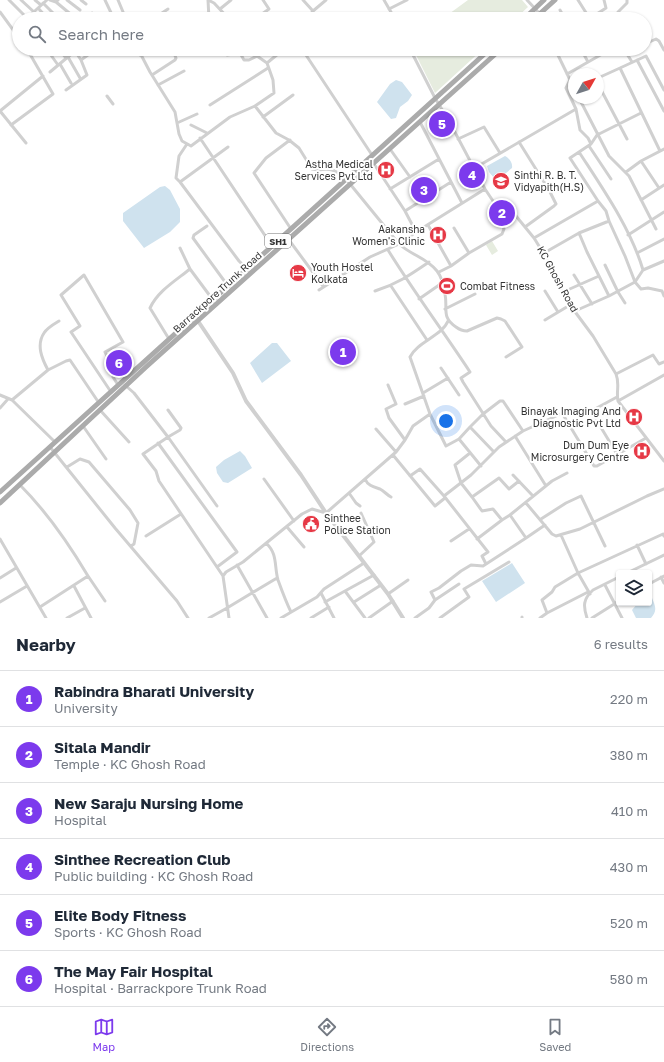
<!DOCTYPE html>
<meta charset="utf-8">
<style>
body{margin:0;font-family:"Golos Text",sans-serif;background:#f2f2f3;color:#1f2937}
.controls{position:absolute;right:12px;bottom:12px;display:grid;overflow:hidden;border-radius:4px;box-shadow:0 1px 3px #0004}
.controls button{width:36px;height:36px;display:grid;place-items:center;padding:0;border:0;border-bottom:1px solid #e0e1e3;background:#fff;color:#1f2937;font:20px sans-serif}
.compass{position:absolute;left:568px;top:68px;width:36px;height:36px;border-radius:50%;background:#fff;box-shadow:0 1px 3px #0004;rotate:51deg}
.you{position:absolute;left:446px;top:421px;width:14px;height:14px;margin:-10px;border:3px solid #fff;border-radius:50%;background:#1a73e8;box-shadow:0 0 0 6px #1a73e833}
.badge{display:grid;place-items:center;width:26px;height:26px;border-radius:50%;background:#7c3aed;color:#fff;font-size:13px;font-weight:700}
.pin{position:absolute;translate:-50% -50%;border:2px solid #fff;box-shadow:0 1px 4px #0006}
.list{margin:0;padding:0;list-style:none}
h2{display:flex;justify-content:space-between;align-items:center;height:52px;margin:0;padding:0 16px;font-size:17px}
h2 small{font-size:13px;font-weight:400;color:#747a83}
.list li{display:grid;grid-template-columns:26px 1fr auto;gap:12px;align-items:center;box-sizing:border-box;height:56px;padding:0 16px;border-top:1px solid #e0e1e3}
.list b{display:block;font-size:15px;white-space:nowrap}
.list p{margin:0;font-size:13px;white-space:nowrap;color:#747a83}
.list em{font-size:13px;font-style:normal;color:#747a83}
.icon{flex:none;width:22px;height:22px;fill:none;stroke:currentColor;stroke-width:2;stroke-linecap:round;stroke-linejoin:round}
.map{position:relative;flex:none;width:664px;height:618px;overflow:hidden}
.search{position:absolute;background:#fff;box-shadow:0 1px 3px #0004;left:12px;right:12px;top:12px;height:44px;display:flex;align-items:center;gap:10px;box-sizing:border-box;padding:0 14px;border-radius:22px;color:#747a83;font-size:15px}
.sheet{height:388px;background:#fff}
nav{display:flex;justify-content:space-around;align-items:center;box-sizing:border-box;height:56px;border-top:1px solid #e0e1e3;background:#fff;font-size:11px;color:#747a83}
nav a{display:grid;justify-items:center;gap:2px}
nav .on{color:#7c3aed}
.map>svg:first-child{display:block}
</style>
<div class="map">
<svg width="664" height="618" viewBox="0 0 664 618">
<rect width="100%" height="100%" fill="#fff"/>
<path fill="#e6ecdf" d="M468,0H522L528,7L515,19H442Z
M413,49H483L435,93Z
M492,241L498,251L492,255L486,245Z"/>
<path fill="#cfe2ee" d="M396,80L402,82L412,95L408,101L400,107L396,118L391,119L377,102L390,84Z
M505,156C509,158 513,163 512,168C507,172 501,178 494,178L489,172L487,166Z
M165,186L170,190L180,209V222L170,232L144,248L123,221V213L160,187Z
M272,343H277L291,361L262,383L250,363Z
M240,451L245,456L252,468L228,483L223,482L217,473L216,467L224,460Z
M512,563L525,583L496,602L482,581Z
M649,597L652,598C656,607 657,611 651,618H636L632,610L638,603H649Z"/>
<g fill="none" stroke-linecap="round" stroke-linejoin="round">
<path stroke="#d0d0d0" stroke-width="3" d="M9,0L27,18
M21,0L34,12
M35,0L41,5
M50,0L56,2L58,0
M67,0L80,10
M81,0L86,4
M105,0L114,19
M118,0L126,19
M208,0L214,3L229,19
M208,0L209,19
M303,0L313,11
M384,0L395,19
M527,0L540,14L542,19
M578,0L590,19
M56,2L74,17
M43,3L59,19
M38,8L48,19
M220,9L231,0
M389,9L407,0
M560,10L565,19
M0,12L19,38
M92,13L95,19
M31,15L36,19
M104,17L105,19
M26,19L47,0
M153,19L168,9
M255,19L269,9L263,0
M307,19L313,11L326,0
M589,19L606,8L604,0
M622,19L618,12L627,3V0
M18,26H19
M645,44L656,39L659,41L664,50
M59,49L66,58
M138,49L150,72L175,112L179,134L182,141L191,146L230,117L255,106L276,133L289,140L299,148L312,169C320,171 325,168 332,170C337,171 342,176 346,179L399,244L416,232L485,189
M193,49L195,53L202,49
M223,49L227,55L240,53L244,60H249L257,56L267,63
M255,49L257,56
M302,49L372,155
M410,49L435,98L449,121L485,189L497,207L516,216L534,238L549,262L563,292L570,305L593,336L616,374C620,384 616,391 618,401L664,461
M555,49L574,88
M581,49L588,62
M48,51L58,65
M75,51L81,60L96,49
M140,55L151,49
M68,57L80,78
M637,60L664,111
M632,62L627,54L636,49
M60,64L71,83
M620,68L646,56L664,90
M50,72L75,51L73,49
M567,74L611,49
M152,75L175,60L176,58L172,49
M598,78L620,68L660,151
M570,80L566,88L576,109L580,130L588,138L591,144L570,158L598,201
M598,84L627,139
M158,85L184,71
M66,90L87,75L81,60
M107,96L113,104
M579,98L609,156L629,176L656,229
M210,105L268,68
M255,106L274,93L273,80L267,63L284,49
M0,111L43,76
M0,111L26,143
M263,117L293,95
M420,122L462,203
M177,123L197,114
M11,125L53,94L27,49
M191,125L207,133
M200,138L272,246
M458,139L484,127L500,153
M290,140L266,158L254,173L291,229
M519,142L549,190L556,204L554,206L525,227
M187,144L179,156L176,178L180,182L228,147
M591,144L597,135L641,113
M589,146L611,179
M390,149L410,177
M579,152C603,189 631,229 643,270L635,282
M641,161L659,188
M374,164L405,211L416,232
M473,169L576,109
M626,172L641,161L664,149
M180,182L239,261L251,273
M390,189L439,159
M641,200L664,185
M405,211L451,182
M428,225L451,266L439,272
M207,226L194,235L193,238L228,286
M454,228L469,253
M579,233L609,221L625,256L635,282
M628,235L664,212
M534,238L598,201L606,211L609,221
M289,240L323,286
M180,248L190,269L213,300
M388,250C414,292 443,331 470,372L461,378L463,382L491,426L506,442
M544,253L579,233L587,252L609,296L635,282L641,289L648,288L662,291L664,296
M637,253L664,239
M605,265L618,292L625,303
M451,266L469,253L502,234L504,229L497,208
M643,270L664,261
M574,275L592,304
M391,286L427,340
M319,290L370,257L399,244C411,255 427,258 437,271C441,276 444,287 445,294C448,309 441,317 456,327C460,330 462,331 467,331L497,318L501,319L505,321L522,347L506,357
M375,291C397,284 410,275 429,262
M545,291L558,312
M563,292L599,276
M419,299L442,283
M445,309L475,294
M575,311L609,296
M545,320L570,305
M169,339L150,308C158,291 175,281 190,269
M441,368L459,395
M48,370L66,361L70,360L99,403
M616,374L653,355L659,364L664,362
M125,385L134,393L168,437L143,454L156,471L159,481L223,576
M388,385L396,404L386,409L389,418L405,440
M111,392L71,332L80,326L61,295L84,275L123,342L105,352L117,375L113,377L118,385
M423,393L448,378
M0,395L12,400
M618,401L664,375
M405,404L424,396
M0,408L8,399
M100,410L129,442
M168,410L181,428L180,430L168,437L217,506
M591,411L617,454
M562,413L594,466H597L646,438
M430,414L446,446L459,439L470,427L494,452
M83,426L106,459
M470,427L483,414L500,401H503L523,431
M376,429L396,452
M515,436L546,486
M459,439L481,466
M55,442L12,400L48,370C42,359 36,345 44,333C47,328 54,324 59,321
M158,443L237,552L217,567
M50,447L115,528L177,601L188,618
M470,453L455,465L461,483L472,497
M393,455L435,506L445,498
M67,467L80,459L89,462L130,510L138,523L134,544L131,546
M513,475L533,496
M410,476L420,469L444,496L471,475L499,447L523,431L565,412L582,416L617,397
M264,479L294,521
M365,479C368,486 374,487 380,489C384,491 387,495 391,497
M20,485C46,511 69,544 88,576L40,607
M349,493L356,503L360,506
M444,496L488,552L482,556L486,564
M526,503L552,534L556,536L580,529L647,496L664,489
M510,515L502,520L493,509L482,511L472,497L499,478L509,489L519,481
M541,519L566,503L581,496L605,546
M287,527L304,547
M561,535L578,573L663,534L664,536
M146,536L181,514
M526,538L545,525
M0,539L46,618
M477,539L502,520
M451,541L469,529
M266,543C278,554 274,566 278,580C282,591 286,602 291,612
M637,545L646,564
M359,556L374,542L361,513
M237,565L267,618
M627,573L664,555
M88,576L105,601
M661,577L664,583
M0,578L16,568
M649,584L664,576
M605,585L622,618
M74,586L91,618
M345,591L365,618
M321,593L334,618
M388,594L408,580
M435,600L459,584
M0,602L27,586
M325,602L374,575
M354,602L381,585
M547,613L588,592
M522,617V618
M67,618L85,608
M209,618L227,608L277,578
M229,618L223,576L226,572L243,562L302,514L312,509L326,513L396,452L405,440L413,426L430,414L410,357C417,342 442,336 448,321
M281,618L317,597L324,589L364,563
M311,618L329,607
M369,618L393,601
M415,618L429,608L435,600L431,592L439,588L461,571L471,565L483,566L526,538L510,515L552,481L567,473
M440,618L469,597L464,589L509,562
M540,618L547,613L542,600L552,592L555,587L578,573L590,594
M587,618C583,606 583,599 593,590L619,577
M592,618L619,601"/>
<path stroke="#d0d0d0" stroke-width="4" d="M198,321L233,373L246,401L301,475L326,513L388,594L403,618"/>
<path stroke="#ababab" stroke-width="5" d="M524,19L544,0
M534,19L555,0
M0,492L490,49
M0,503L146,367L501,49"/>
</g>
<defs>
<symbol id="hospital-disc" viewBox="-11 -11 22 22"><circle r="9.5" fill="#e63946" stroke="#fff"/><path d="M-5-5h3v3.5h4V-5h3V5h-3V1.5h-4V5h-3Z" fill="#fff"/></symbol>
<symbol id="school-disc" viewBox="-11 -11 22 22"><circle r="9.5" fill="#e63946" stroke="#fff"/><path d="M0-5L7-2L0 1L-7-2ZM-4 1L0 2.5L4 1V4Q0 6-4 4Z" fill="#fff"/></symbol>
<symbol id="hotel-disc" viewBox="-11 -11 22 22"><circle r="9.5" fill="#e63946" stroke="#fff"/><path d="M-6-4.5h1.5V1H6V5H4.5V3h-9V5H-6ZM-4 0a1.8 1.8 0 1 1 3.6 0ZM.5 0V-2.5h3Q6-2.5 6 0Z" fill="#fff"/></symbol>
<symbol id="stadium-disc" viewBox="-11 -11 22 22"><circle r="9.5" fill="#e63946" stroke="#fff"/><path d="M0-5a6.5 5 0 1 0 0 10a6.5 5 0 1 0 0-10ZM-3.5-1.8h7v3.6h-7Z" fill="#fff"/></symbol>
<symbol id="civic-disc" viewBox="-11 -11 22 22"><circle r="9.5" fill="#e63946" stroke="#fff"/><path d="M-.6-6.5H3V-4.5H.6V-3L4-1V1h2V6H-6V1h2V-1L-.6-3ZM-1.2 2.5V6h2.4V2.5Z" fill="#fff"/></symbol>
</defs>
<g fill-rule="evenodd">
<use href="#hospital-disc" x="376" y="160" width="20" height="20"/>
<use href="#school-disc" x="491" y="171" width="20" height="20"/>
<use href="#hospital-disc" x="428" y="225" width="20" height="20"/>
<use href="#hotel-disc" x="288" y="263" width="20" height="20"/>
<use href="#stadium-disc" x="437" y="276" width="20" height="20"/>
<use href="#hospital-disc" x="624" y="407" width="20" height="20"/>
<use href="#hospital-disc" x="632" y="441" width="20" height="20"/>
<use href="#civic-disc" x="301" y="514" width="20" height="20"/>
</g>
<g text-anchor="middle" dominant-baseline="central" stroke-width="4" stroke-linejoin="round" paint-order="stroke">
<rect fill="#fff" stroke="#707070" stroke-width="1" x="265" y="234" width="26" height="14" rx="3"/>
<g font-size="9" font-weight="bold" fill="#333">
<text x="278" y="241">SH1</text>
</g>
<g font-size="10" fill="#333" stroke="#fff" text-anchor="end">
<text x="373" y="164">Astha Medical<tspan x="373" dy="12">Services Pvt Ltd</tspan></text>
<text x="514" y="175" text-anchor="start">Sinthi R. B. T.<tspan x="514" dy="12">Vidyapith(H.S)</tspan></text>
<text x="425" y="229">Aakansha<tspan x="425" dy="12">Women's Clinic</tspan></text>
<text x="311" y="267" text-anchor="start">Youth Hostel<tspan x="311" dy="12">Kolkata</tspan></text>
<text x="460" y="286" text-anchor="start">Combat Fitness</text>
<text x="621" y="411">Binayak Imaging And<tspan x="621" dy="12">Diagnostic Pvt Ltd</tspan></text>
<text x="629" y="445">Dum Dum Eye<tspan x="629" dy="12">Microsurgery Centre</tspan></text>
<text x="324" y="518" text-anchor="start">Sinthee<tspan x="324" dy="12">Police Station</tspan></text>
</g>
<g font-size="10" fill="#333" stroke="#fff">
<text transform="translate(558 279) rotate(61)">KC Ghosh Road</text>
<text transform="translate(217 292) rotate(-42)">Barrackpore Trunk Road</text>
</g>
</g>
</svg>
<div class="controls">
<button><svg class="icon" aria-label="layers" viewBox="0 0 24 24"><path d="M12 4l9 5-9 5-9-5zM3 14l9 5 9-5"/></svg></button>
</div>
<svg class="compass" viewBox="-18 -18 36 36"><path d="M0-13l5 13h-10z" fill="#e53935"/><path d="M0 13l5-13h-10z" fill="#747a83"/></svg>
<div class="you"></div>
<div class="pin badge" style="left:343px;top:352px">1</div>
<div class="pin badge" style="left:502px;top:213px">2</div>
<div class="pin badge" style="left:424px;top:190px">3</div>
<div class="pin badge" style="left:472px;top:175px">4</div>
<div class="pin badge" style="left:442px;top:124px">5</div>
<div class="pin badge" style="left:119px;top:363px">6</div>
<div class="search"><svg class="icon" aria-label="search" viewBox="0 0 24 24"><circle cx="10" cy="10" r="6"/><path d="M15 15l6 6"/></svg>Search here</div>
</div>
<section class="sheet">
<h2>Nearby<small>6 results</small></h2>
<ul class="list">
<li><span class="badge">1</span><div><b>Rabindra Bharati University</b><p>University</p></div><em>220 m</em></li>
<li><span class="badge">2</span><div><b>Sitala Mandir</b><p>Temple · KC Ghosh Road</p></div><em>380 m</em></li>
<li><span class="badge">3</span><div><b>New Saraju Nursing Home</b><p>Hospital</p></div><em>410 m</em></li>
<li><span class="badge">4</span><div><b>Sinthee Recreation Club</b><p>Public building · KC Ghosh Road</p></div><em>430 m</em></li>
<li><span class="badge">5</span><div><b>Elite Body Fitness</b><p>Sports · KC Ghosh Road</p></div><em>520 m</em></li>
<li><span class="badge">6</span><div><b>The May Fair Hospital</b><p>Hospital · Barrackpore Trunk Road</p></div><em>580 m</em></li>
</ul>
</section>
<nav>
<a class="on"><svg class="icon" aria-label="map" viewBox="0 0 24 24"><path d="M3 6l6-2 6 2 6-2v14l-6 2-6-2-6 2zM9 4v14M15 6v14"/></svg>Map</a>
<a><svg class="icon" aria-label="directions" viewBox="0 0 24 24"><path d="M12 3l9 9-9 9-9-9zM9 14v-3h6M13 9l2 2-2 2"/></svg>Directions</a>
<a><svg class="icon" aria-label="saved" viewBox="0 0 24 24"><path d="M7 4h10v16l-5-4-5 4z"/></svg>Saved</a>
</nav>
